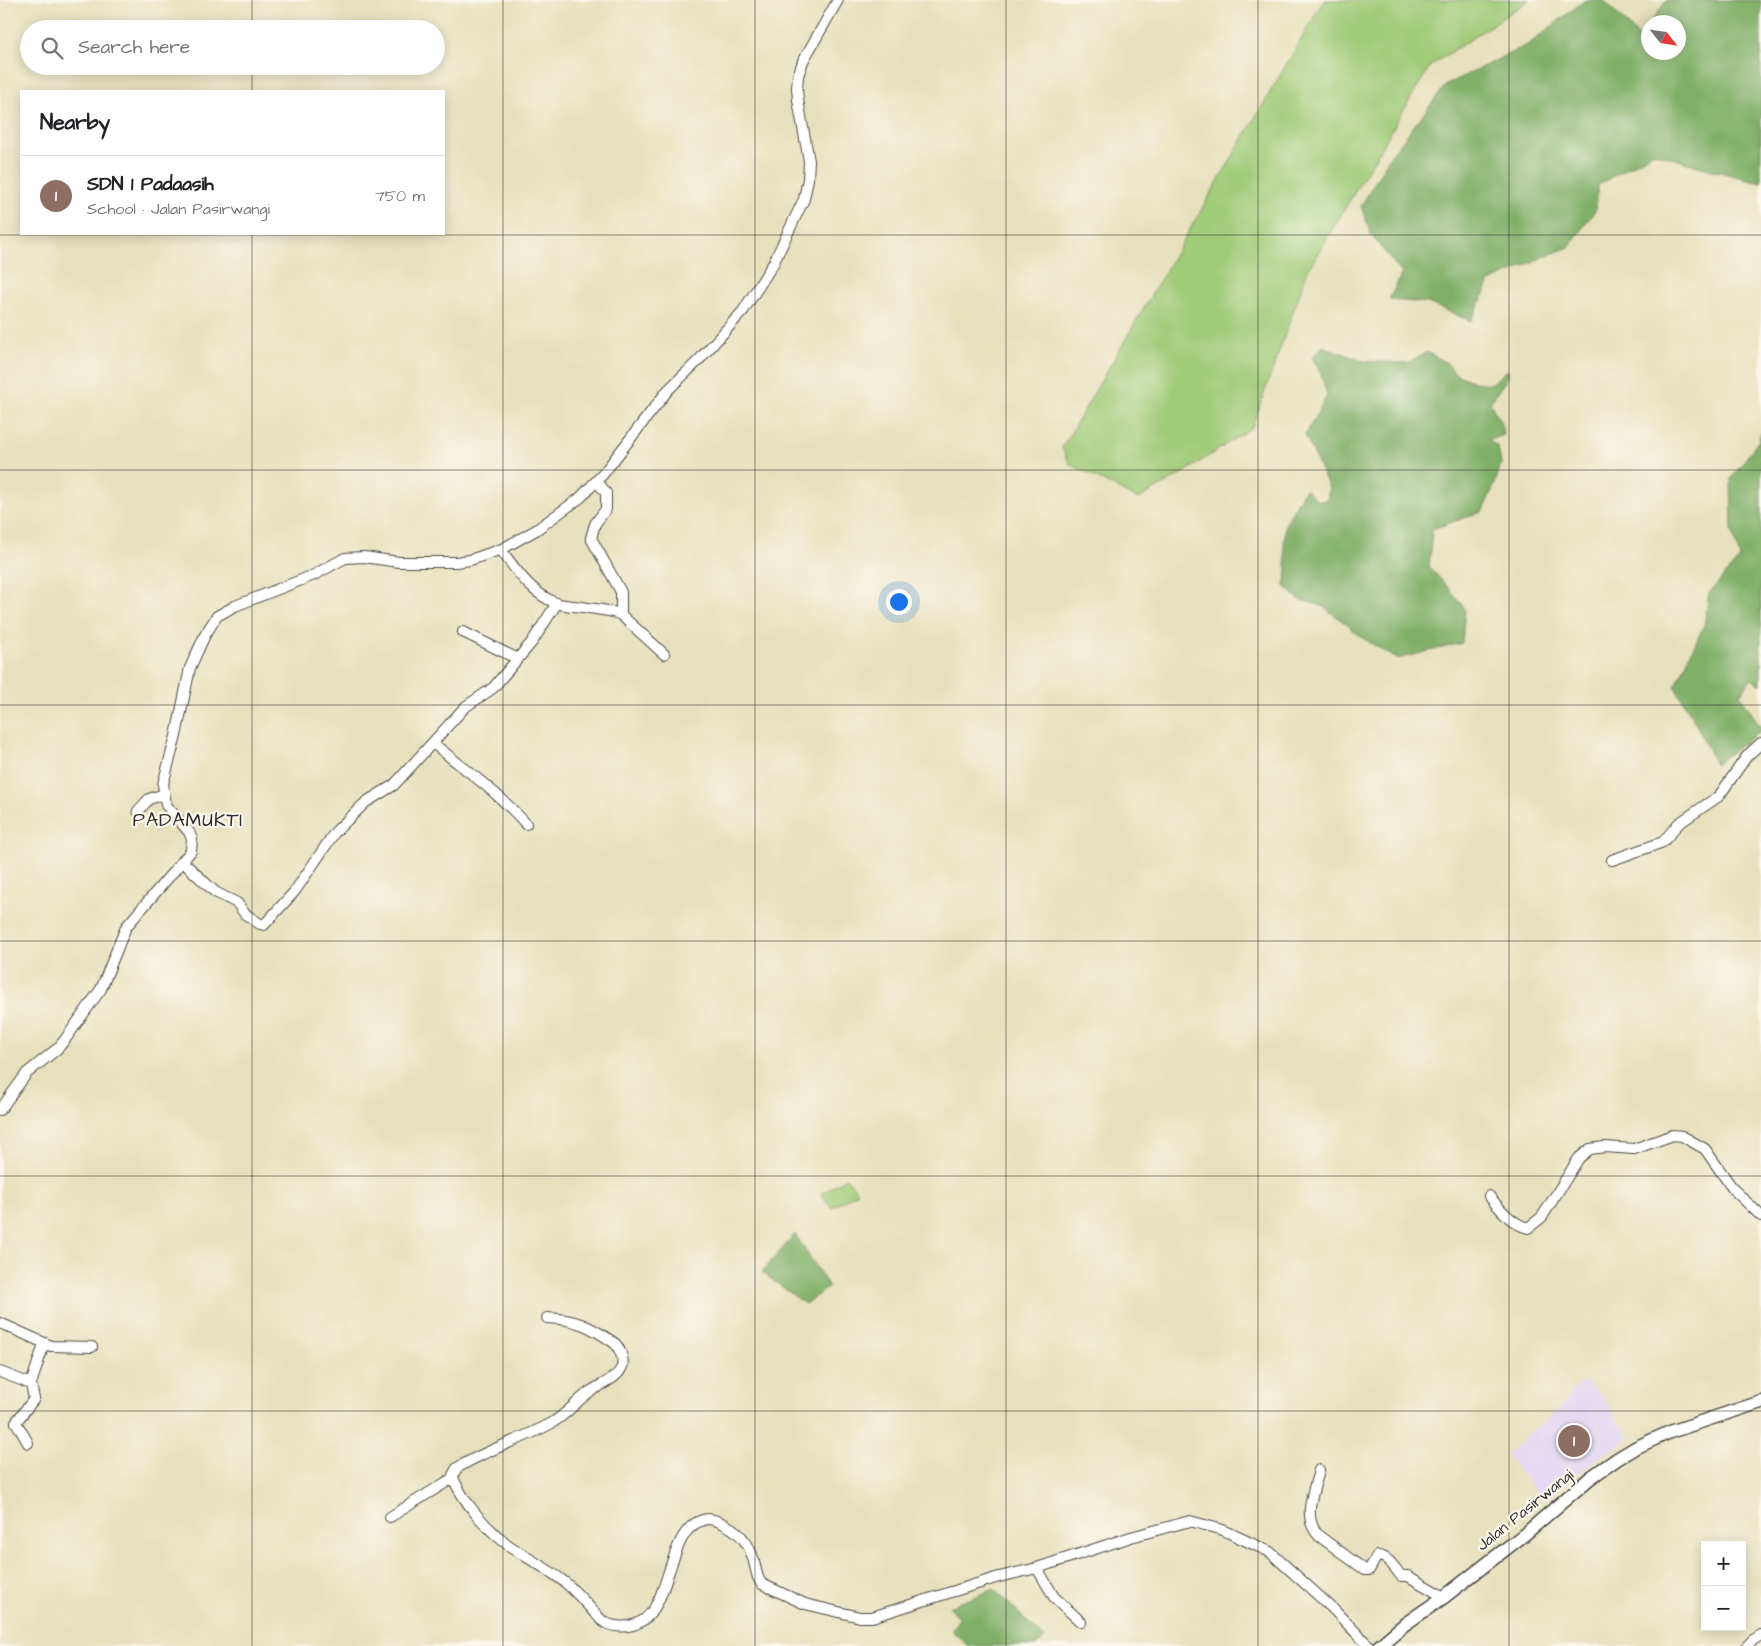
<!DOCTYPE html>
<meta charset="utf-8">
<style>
body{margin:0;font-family:"Architects Daughter",sans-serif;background:#f6f6f6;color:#202124}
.controls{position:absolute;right:15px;bottom:15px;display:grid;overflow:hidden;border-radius:0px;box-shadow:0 2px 12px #0003}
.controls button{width:45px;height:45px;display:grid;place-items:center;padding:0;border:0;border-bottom:1px solid #e0e0e0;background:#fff;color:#202124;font:25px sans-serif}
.compass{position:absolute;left:1641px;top:15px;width:45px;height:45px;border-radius:50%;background:#fff;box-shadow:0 2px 12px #0003;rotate:120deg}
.you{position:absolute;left:898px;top:601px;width:18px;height:18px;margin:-12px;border:4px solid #fff;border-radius:50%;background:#1a73e8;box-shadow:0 0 0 8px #1a73e833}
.badge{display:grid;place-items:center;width:32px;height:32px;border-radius:50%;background:#c8321e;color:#fff;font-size:16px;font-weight:700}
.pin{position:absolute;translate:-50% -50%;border:2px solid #fff;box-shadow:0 1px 5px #0006}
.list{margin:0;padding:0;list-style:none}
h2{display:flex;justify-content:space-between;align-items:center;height:65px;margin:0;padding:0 20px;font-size:21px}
h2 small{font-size:16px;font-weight:400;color:#757577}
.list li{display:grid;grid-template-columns:32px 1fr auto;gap:15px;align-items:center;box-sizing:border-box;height:80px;padding:0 20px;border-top:1px solid #e0e0e0}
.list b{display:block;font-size:19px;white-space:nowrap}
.list p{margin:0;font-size:16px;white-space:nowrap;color:#757577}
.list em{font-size:16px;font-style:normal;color:#757577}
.icon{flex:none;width:28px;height:28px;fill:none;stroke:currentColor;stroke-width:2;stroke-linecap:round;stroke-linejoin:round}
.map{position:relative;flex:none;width:1761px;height:1646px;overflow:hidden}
.search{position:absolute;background:#fff;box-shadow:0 2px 12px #0003;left:20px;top:20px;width:425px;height:55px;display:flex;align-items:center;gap:12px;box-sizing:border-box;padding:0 18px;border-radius:28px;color:#757577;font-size:19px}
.panel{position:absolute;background:#fff;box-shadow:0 2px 12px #0003;left:20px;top:90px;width:425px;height:145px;border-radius:0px}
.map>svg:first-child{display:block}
</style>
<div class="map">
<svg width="1761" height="1646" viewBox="0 0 1761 1646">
<rect width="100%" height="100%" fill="#fbf7ec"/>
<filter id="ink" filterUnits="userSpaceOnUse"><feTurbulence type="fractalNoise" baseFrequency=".02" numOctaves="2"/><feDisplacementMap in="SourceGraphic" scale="10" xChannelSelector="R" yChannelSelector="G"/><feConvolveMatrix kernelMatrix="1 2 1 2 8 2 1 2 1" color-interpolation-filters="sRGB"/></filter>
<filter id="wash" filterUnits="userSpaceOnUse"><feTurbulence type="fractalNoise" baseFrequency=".0096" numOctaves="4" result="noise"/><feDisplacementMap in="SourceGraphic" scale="20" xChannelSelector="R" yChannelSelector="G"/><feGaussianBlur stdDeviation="1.12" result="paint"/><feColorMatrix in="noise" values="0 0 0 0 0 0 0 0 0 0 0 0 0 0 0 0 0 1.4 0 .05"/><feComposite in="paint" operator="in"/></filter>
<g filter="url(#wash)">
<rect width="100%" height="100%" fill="#e7e0bc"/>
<path fill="#e0d4f4" d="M1586,1381L1606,1402L1629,1438L1594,1461L1543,1501L1506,1454L1521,1443L1528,1433L1546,1422L1553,1413L1561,1408L1572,1390Z"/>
<path fill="#a0cb78" stroke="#667b52" d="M1324,0H1529L1430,66L1308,270L1252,427L1182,474L1138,499L1070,464L1062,448Z
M846,1178L858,1192L832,1208L821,1194Z"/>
<path fill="#80af68" stroke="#566d4a" d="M1585,0H1604L1640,38L1648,27V52H1678V22H1651L1667,0H1761V182C1724,174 1689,164 1654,152L1598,185L1596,209L1569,247L1541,258L1490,282L1471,321L1428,303L1389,300L1402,273L1371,235L1361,206L1390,156L1446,85L1529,44Z
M1323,346L1363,361L1407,363L1427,352L1447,363L1456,374L1474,382L1490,384L1508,370V377L1490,403L1500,421L1504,435L1488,440L1498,447L1501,464L1495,484L1482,512L1432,529L1429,567L1449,588L1465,609L1462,643L1397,659L1356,634L1349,626L1322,606L1298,599L1284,585L1287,572L1284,547L1285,525L1305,489L1318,501L1327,500L1329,488L1305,435L1327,396L1322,376L1312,357Z
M1761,432V685L1751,679L1740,695L1761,727V731L1715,764L1698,728L1675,687L1704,625L1709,593L1740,558L1732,530L1731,479L1759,440Z
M795,1234L829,1287L805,1304L762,1272Z
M994,1589L1044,1638L1037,1646H968L951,1630L959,1619L949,1607Z"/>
</g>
<g filter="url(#ink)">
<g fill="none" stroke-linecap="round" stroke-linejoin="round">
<defs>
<path id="minor" d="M597,481L606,493V509L595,524L591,538L621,592V615
M501,550C517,571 531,593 556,603C565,606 575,606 583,607C596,610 610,609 621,615L664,654
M463,632L518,659
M433,743C465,770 499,793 526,824
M138,811L149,799L164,794
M1612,860L1663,842L1678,824L1719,796L1747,756L1761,743
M183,862L215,892L237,903L245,914L260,924L264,925L295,891L335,832L366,802L394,785L465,707L493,688L532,642L557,603
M0,1110L27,1073L57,1049L64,1041L101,989L126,927L191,851L192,839L189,832L166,805L163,784L176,736L190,668L205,635L217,616L235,606L314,575L345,558L364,557L399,562H456L470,560L502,549L536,530L580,498L603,474L668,390L698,361L743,311L773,264L804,199L808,179L809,161L798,100L797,88L798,76L803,61L838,0
M1489,1196C1499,1208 1512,1224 1528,1228L1542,1217L1579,1158L1590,1149L1605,1147L1634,1149L1673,1135L1682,1136L1705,1149L1733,1189L1761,1216
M547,1318C575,1319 590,1326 613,1342C618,1345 619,1349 621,1354C630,1375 602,1383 588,1393C575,1403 565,1416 550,1424C520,1440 486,1450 457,1468L453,1475L454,1480C465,1504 486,1528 507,1544C526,1558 548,1568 567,1584C576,1592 585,1602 593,1611C597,1614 599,1619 604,1622C615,1628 629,1628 640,1622C673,1607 666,1523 708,1519C714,1519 720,1522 726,1525C743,1534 751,1547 755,1566C757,1573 757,1579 762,1584L805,1604L860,1617H872L999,1577L1037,1568L1131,1537L1190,1521L1223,1530L1270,1552L1331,1607L1369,1646
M0,1323L51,1346L92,1347
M0,1372L31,1384
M28,1443L16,1422L34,1399L31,1384L44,1344
M1319,1470C1314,1492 1301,1517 1319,1536L1365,1570H1369L1377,1556C1387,1555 1395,1568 1401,1576H1408L1444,1597
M390,1517L453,1478
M1037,1568L1054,1597L1081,1622
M1747,1646L1753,1640L1761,1635"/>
<path id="tertiary" d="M1379,1646L1405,1624L1444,1597L1525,1534L1590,1478L1617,1459L1637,1447L1670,1432L1761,1402"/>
</defs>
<use href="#minor" stroke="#474641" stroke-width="12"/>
<use href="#tertiary" stroke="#474641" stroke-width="15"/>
<use href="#minor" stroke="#fff" stroke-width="10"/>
<use href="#tertiary" stroke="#fff" stroke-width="12"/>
</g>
</g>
<path fill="none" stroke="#2b2b2b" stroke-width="1" stroke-opacity="0.55" d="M252,0V29M503,0V1646M755,0V1646M1006,0V1646M1258,0V1646M1509,0V1646M252,66V91M252,234V1646M0,235H1761M0,470H1761M0,705H1761M0,941H1761M0,1176H1761M0,1411H1761"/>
<g text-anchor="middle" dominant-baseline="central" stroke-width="4.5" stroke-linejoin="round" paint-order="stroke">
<g font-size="16" fill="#2b2b2b" stroke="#fbf7ec">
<text transform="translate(1525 1510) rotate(-39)">Jalan Pasirwangi</text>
</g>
<g font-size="19" letter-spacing="1" fill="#2b2b2b" stroke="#fbf7ec">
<text x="188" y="820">PADAMUKTI</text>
</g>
</g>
</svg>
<div class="controls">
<button>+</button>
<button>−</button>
</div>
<svg class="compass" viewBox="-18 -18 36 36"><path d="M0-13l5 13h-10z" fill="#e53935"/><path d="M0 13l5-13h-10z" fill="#757577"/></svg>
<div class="you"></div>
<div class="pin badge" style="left:1574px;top:1441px;background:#8d6e63">1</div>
<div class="search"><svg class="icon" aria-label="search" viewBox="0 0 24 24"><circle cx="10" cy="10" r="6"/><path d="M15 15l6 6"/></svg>Search here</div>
<section class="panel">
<h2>Nearby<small></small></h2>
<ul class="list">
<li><span class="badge" style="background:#8d6e63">1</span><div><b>SDN 1 Padaasih</b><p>School · Jalan Pasirwangi</p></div><em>750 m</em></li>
</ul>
</section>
</div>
